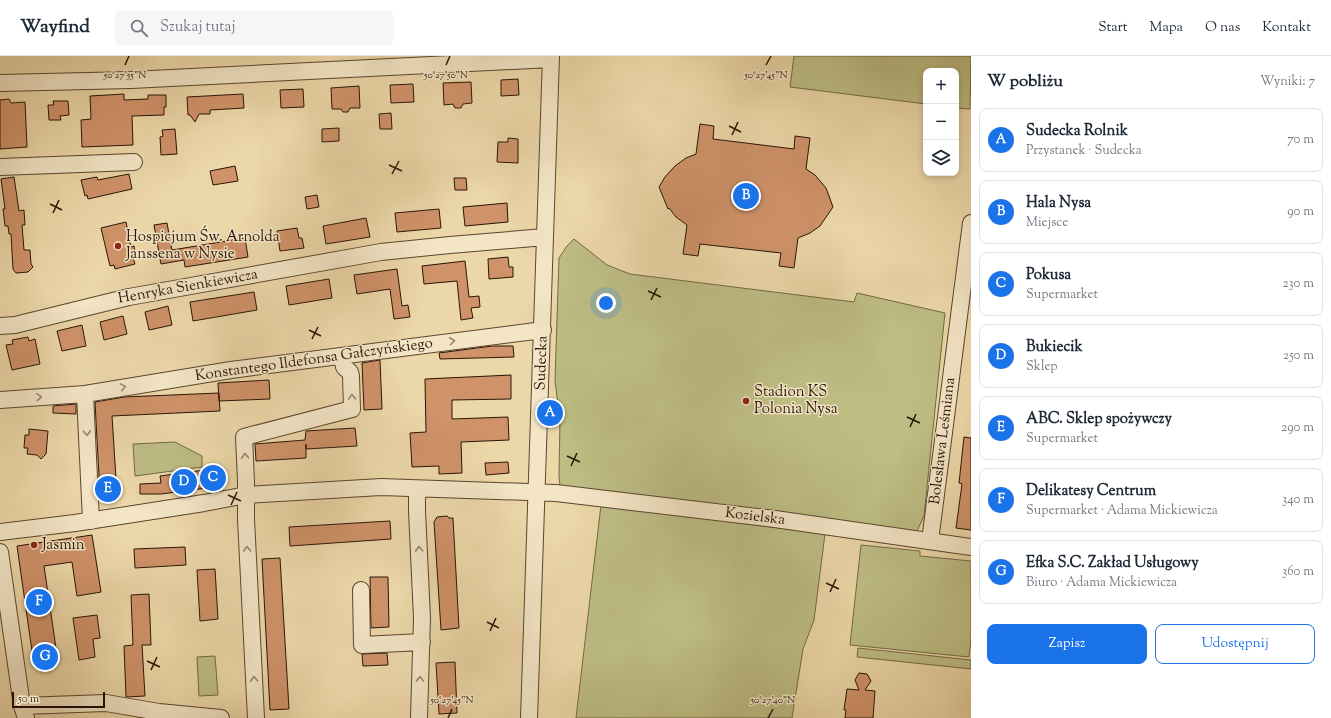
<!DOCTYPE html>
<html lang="pl">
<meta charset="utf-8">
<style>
body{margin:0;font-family:"Sorts Mill Goudy",serif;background:#f6f6f7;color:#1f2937}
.controls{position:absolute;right:12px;top:12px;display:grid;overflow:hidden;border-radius:8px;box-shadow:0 2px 6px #0003}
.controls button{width:36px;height:36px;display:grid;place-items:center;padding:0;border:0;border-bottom:1px solid #e0e1e3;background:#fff;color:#1f2937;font:20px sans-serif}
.scale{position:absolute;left:12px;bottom:10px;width:93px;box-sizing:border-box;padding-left:4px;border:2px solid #291506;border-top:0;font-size:11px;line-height:14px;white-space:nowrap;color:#291506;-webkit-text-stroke:3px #f3e5c6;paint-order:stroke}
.you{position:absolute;left:606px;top:247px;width:14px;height:14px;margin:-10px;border:3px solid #fff;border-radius:50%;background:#1a73e8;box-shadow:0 0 0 6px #1a73e833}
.badge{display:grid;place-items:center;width:26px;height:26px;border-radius:50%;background:#1a73e8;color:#fff;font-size:13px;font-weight:700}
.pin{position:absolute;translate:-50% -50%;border:2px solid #fff;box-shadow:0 1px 4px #0006}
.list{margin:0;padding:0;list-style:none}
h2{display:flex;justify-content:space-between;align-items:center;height:52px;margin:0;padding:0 16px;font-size:17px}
h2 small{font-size:13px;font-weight:400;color:#747a83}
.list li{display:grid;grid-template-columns:26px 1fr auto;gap:12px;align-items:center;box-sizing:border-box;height:64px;margin:0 8px 8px;padding:0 8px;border:1px solid #e0e1e3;border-radius:8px}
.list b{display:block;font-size:15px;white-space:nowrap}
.list p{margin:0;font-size:13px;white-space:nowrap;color:#747a83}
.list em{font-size:13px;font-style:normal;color:#747a83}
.actions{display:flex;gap:8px;padding:12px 16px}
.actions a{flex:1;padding:9px 0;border:1px solid #1a73e8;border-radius:8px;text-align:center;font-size:14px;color:#1a73e8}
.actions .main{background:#1a73e8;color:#fff}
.icon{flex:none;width:22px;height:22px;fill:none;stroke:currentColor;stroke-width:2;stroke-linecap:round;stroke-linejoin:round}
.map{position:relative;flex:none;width:971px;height:662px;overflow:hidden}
header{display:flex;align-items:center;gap:24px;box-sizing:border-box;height:56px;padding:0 20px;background:#fff;border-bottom:1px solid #e0e1e3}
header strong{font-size:19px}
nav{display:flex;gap:22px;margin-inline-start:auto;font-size:14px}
.search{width:280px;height:36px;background:#f6f6f7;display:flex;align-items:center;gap:10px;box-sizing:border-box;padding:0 14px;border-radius:8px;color:#747a83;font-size:15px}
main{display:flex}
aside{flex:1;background:#fff}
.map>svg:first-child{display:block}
</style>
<header>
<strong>Wayfind</strong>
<div class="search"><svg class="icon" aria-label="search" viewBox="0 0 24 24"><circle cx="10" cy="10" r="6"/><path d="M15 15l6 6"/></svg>Szukaj tutaj</div>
<nav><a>Start</a><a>Mapa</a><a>O nas</a><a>Kontakt</a></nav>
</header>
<main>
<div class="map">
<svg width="971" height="662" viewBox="0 0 971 662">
<rect width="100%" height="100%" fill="#ecd7a8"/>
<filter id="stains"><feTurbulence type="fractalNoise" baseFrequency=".005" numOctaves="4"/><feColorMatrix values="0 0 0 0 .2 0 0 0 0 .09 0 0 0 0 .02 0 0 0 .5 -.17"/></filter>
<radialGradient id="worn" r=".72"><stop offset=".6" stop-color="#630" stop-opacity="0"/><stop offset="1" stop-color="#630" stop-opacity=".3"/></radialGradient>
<path fill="#bdbd84" stroke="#736945" d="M794,0H971L970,53L956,52V15H926V48L790,31Z
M574,183L607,209L630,218L854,246L857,237L945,257L924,460L917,475L560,430L559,420L560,364L555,325L559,202L567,190Z
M175,386L202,400V411L135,420L133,388Z
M601,449L825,478L814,564L803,593L792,662H576Z
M861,489L920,495V500L971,505V583L969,601L850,589Z
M858,592L971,604V613L857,601Z
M215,600L218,639L199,640L197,601Z"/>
<path fill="#cf9269" stroke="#291506" d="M518,23L519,39L501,40V24Z
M471,26L472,47L463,48L461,52H455L453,48L444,49L443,27Z
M413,28L414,46L391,47L390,29Z
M359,30L360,52H350L348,56H343L341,53H332L331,32Z
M303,33L304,51L281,52L280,34Z
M124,38V44L148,43V39H166V51H164V59L132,60L133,89L82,91L81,64L91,63L90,40Z
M243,38L244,52L210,54V58H199L195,66L190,59H188L187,41Z
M9,43L11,47L25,46L27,91L0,93V44Z
M53,45H68L69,59L60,60L61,64H49L48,49H54Z
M391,57L392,73H380L379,58Z
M700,68L714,70L713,83L794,93L795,80L810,82L806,113L815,119L826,132L833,151L820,170L810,177L798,182L794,212L779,210L781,197L700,188L698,200L683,198L687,169L676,161L669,152L668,153L659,131L665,121L675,110L686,102L696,98Z
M339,72V85L322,86V73Z
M175,73L177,98L161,99L160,81L163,80L162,74Z
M508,82L518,83V107L497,106L498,86H508Z
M235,110L238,125L213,129L210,115Z
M129,118L132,133L88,143L87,139L85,140L81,124L97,121L98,124Z
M14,121L19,155L24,154L25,169H22L24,194H30L31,208L33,211L28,216L16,217L13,213L11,178H9L8,170H5L3,153H5L1,123Z
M454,122H466L467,134H455Z
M317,139L319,151L307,153L305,141Z
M507,147L508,166L465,170L463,151Z
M439,153L441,172L397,176L395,157Z
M366,162L370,181L326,188L323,170Z
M126,166L131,191L134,190L136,201L133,202L135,208L115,213L114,209L110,210L101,172Z
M167,167L172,194L245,182L248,201L185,211L184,204L161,208L154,169Z
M297,172L299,182H302L304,192L280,195L277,175Z
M508,201L509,211H513V221L489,223L488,203Z
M465,205L469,241L479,240L480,251L471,252L473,262L461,264L457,225L424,228L422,210Z
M397,213L402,250L408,249L410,261L394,263L390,233L357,238L354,219Z
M329,223L332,242L289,249L286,230Z
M254,236L257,254L193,265L190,246Z
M168,250L172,269L149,274L145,256Z
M123,260L127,278L104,284L100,266Z
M82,269L86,290L62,295L57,275Z
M28,281L29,285L35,283L40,308L12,314L6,289L13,288L12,284Z
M492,290H513L514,301L440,303L439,297Z
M380,304L382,353L364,354L362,307Z
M511,319V343L452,344V363L508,361L509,384L461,386L462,417L439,418V410L412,411L410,377L426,376L425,323Z
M269,324L270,343L219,345L218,327Z
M219,337L220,355L112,360L117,438L100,439L95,346L124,341Z
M76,348V358L53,357V350Z
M355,372L357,390L306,393V388V402L256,405L255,388L305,384L306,375Z
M29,373L48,375L46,398L41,403L37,399L27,398L28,392H24L25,379H29Z
M964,381L971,382V474L956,472L962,428L959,427Z
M508,406L509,417L486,419L485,407Z
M220,412L222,430L161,438H140V428L161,427L160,420Z
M447,460L449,462H453L459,572L441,574L434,466L437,461Z
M390,465L391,483L290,490L289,471Z
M92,479L101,536L77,540L72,506L44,510L58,606L34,609L17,490Z
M185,491L186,509L135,512L134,493Z
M280,502L289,653L270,654L262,503Z
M215,513L218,563L200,565L197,514Z
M370,521H388L389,571L371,572Z
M149,538L151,589H142L145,640L126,641L124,590L133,589L131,539Z
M97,559L100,582L93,583L95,601L79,604L73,562Z
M387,597L388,609L363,610L362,598Z
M455,606L457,657L439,658L436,607Z
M859,617L867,618L871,625L865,634L875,635L873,662H845L846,654H844L847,633L859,634L855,624Z"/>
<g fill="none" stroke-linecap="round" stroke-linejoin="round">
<defs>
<path id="minor" d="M0,27L131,24L551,3
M0,111L134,106
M0,270L15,269L129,241L381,196L450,189L545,181
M85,338L91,465
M0,344L85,338L231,314L543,274
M417,433V455L422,562L419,662
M0,476L75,467L204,447L246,439L381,431L556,437L775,463L971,491
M930,485L971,167
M0,496L22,650L26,662
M361,534L362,589L422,586
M22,650L106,647L159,656L221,662
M256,662L246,463V426L244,381L352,353L351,320L350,316L344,311L342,300
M529,662L551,0"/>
</defs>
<use href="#minor" stroke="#5a462e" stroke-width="18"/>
<use href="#minor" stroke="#f3e5c6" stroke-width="16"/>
</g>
<defs><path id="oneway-chevron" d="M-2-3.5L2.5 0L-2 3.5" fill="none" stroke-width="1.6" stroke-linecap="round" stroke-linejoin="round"/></defs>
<g stroke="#988770">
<use href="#oneway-chevron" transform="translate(452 285) rotate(-7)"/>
<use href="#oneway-chevron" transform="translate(123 331) rotate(-10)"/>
<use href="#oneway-chevron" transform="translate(39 341) rotate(-4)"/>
<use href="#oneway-chevron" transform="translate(352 341) rotate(-92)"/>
<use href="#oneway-chevron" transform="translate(87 377) rotate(87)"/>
<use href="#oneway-chevron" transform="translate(245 400) rotate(-93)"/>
<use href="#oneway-chevron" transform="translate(247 493) rotate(-93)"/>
<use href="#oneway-chevron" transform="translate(419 493) rotate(-93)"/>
<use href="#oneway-chevron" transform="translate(254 623) rotate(-93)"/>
<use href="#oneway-chevron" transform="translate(420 623) rotate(-88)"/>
</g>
<path fill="none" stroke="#291506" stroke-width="1.5" d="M125,9L129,0M446,9L450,0M766,9L771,0M729,70L741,76M732,79L738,66M389,109L402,115M392,118L399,105M50,148L62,154M53,157L59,144M648,235L661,241M651,244L657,232M309,274L321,280M312,283L318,271M907,361L920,367M910,371L916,358M567,400L580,406M571,410L577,397M228,439L241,445M231,449L237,436M826,527L839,533M830,536L836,523M487,566L499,572M490,575L496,562M147,605L160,611M151,614L157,601M448,662L452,653M768,662L773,653"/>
<g fill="#8f2418" stroke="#f3e5c6" stroke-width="1.5">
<circle cx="118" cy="190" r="4"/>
<circle cx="746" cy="345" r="4"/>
<circle cx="34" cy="489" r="4"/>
</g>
<g text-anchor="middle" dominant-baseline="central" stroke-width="3" stroke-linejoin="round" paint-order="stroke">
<g font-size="15" fill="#291506" stroke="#f3e5c6" text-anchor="start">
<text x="126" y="181">Hospicjum Św. Arnolda<tspan x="126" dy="17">Janssena w Nysie</tspan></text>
<text x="754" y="336">Stadion KS<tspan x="754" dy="17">Polonia Nysa</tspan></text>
<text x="42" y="489">Jasmin</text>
</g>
<g font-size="15" fill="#291506" stroke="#f3e5c6">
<text transform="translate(188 231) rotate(-10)">Henryka Sienkiewicza</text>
<text transform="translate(314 304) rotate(-8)">Konstantego Ildefonsa Gałczyńskiego</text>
<text transform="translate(542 307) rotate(-88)">Sudecka</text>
<text transform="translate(943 385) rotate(-83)">Bolesława Leśmiana</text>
<text transform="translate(755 461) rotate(7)">Kozielska</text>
</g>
</g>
<g font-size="10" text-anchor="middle" fill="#291506" stroke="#f3e5c6" stroke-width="3" stroke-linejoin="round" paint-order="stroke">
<text x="125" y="22">50°27'55"N</text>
<text x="446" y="22">50°27'50"N</text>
<text x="766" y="22">50°27'45"N</text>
<text x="452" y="647">50°27'45"N</text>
<text x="773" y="647">50°27'40"N</text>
</g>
<rect width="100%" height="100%" filter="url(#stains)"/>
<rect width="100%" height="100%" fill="url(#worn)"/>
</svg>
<div class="controls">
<button>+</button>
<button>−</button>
<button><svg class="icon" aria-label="layers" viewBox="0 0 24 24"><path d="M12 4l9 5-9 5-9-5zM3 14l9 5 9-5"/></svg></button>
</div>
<div class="scale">50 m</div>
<div class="you"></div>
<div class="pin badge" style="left:550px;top:357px">A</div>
<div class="pin badge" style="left:746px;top:140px">B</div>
<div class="pin badge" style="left:213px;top:422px">C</div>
<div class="pin badge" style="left:184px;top:426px">D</div>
<div class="pin badge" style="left:108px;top:433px">E</div>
<div class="pin badge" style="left:39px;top:546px">F</div>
<div class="pin badge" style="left:45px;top:601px">G</div>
</div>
<aside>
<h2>W pobliżu<small>Wyniki: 7</small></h2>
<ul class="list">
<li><span class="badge">A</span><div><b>Sudecka Rolnik</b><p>Przystanek · Sudecka</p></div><em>70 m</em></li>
<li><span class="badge">B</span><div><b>Hala Nysa</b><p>Miejsce</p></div><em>90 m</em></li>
<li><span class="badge">C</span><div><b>Pokusa</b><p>Supermarket</p></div><em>230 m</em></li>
<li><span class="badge">D</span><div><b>Bukiecik</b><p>Sklep</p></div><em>250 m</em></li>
<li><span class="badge">E</span><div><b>ABC. Sklep spożywczy</b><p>Supermarket</p></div><em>290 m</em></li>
<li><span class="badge">F</span><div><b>Delikatesy Centrum</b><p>Supermarket · Adama Mickiewicza</p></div><em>340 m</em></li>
<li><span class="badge">G</span><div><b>Efka S.C. Zakład Usługowy</b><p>Biuro · Adama Mickiewicza</p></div><em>360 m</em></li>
</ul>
<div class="actions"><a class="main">Zapisz</a><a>Udostępnij</a></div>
</aside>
</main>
